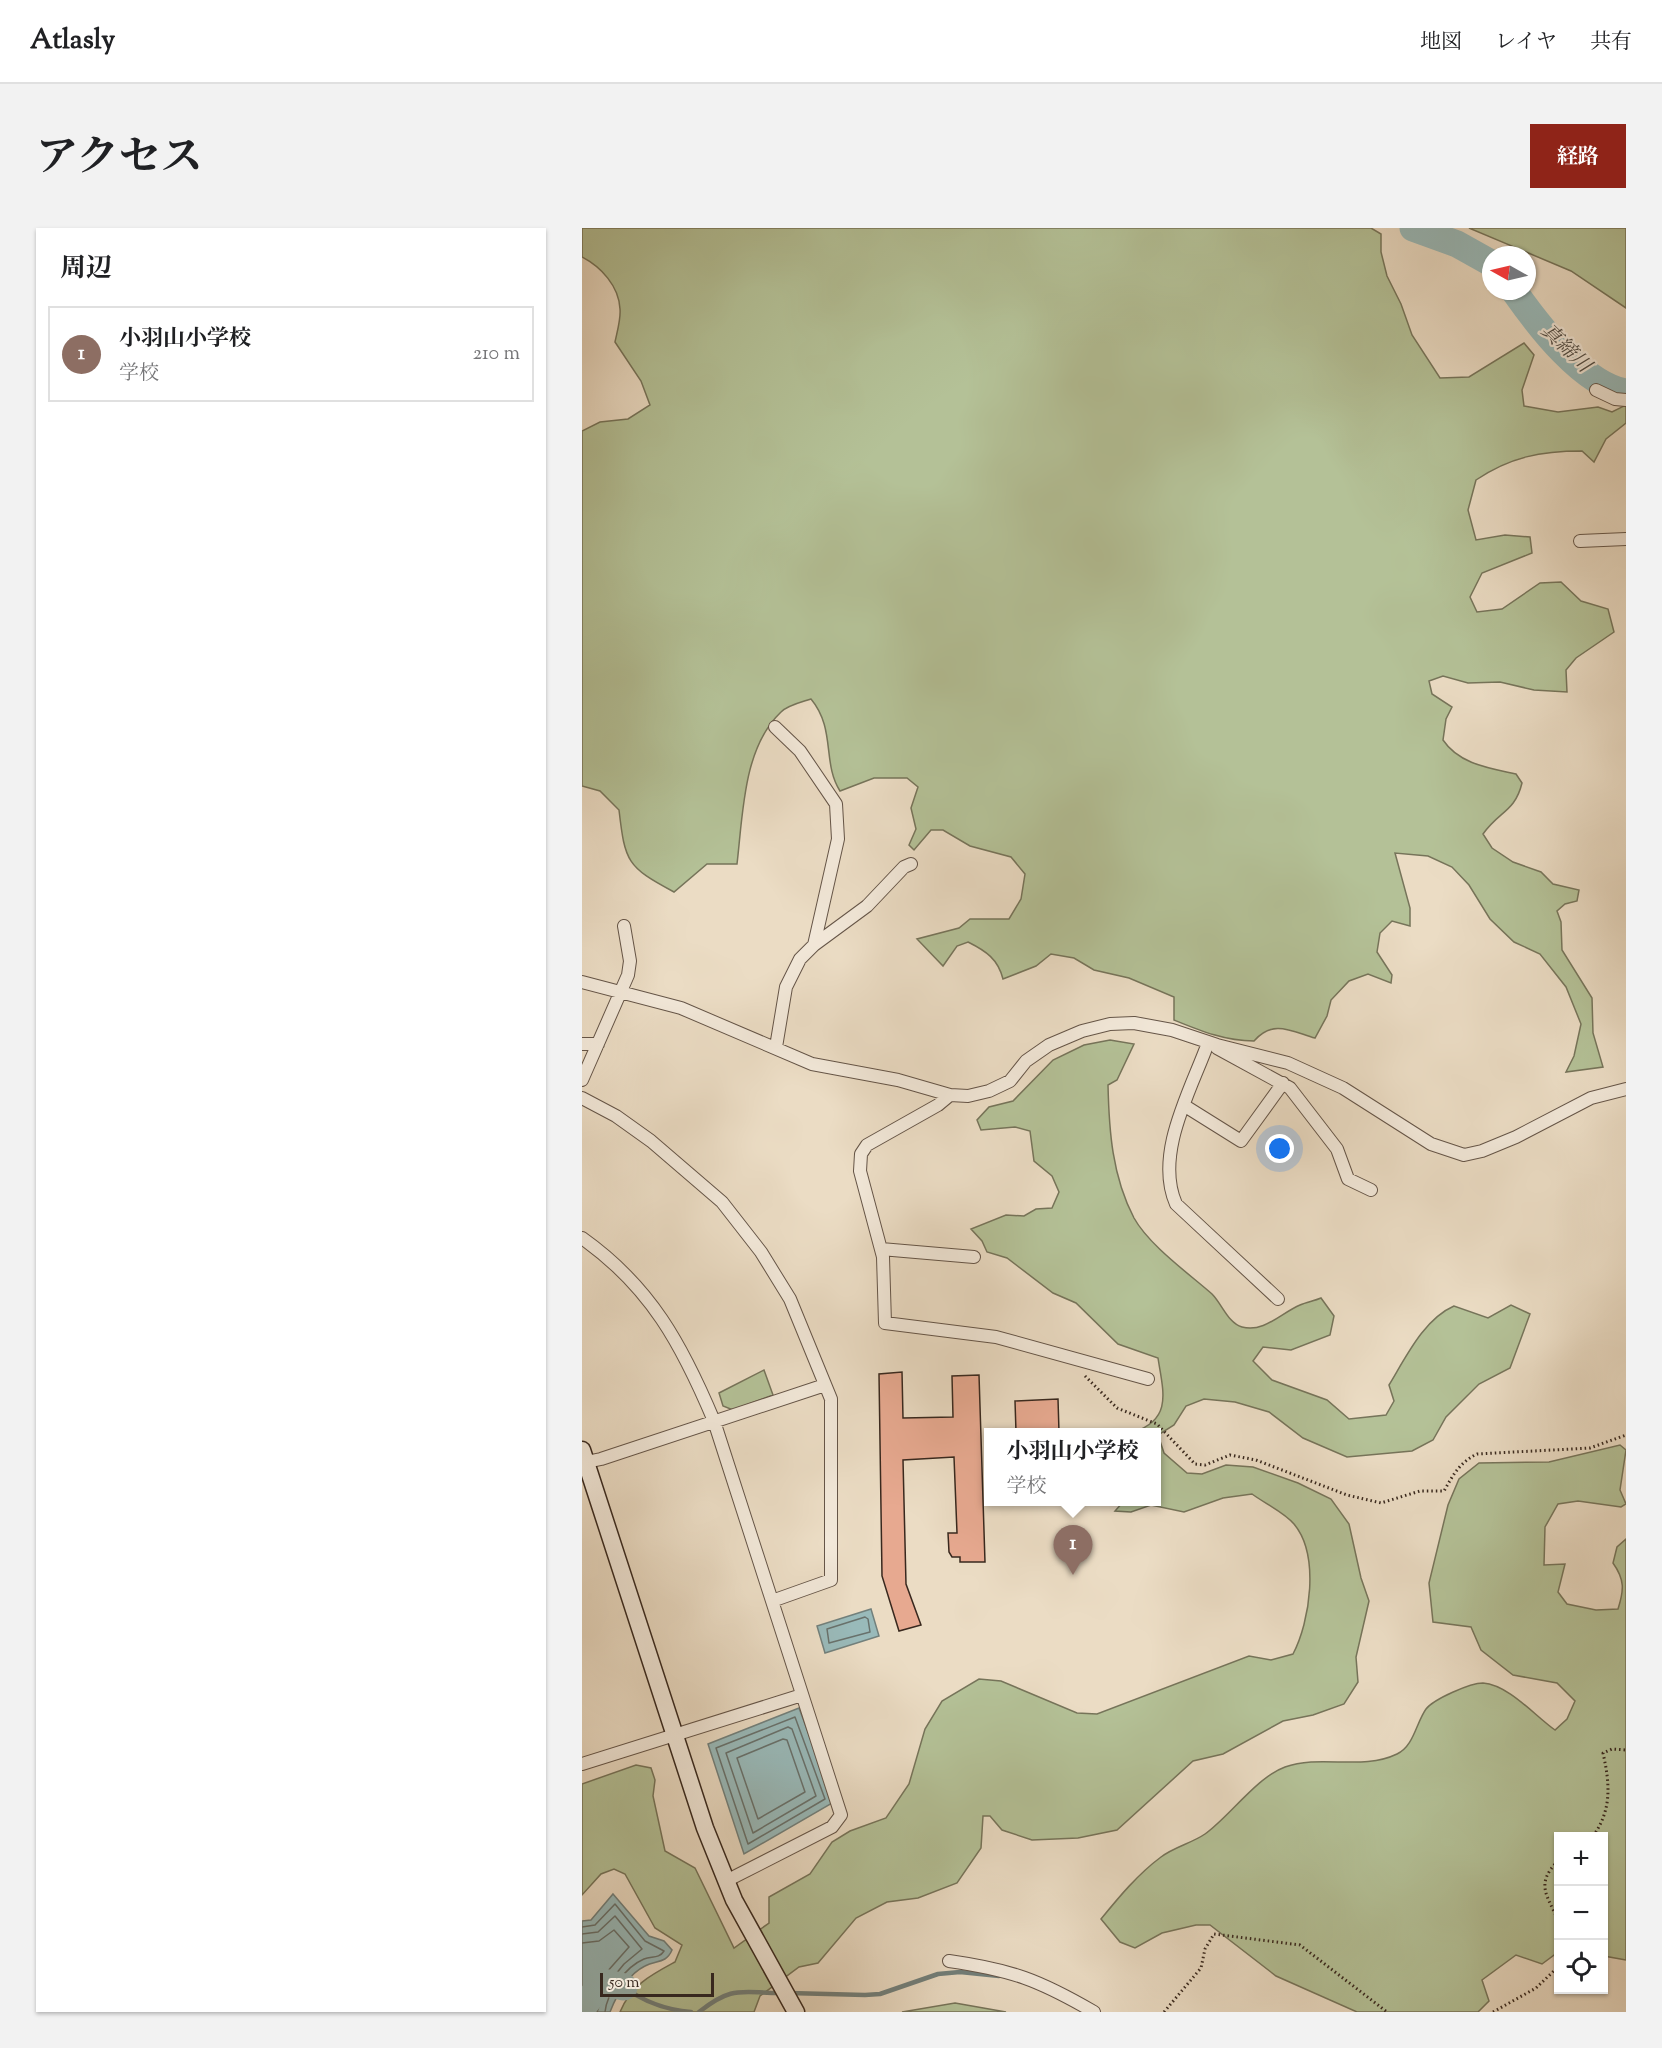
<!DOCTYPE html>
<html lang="ja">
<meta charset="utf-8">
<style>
body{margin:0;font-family:"Sorts Mill Goudy","Noto Serif JP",serif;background:#f2f2f2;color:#202124}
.controls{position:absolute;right:18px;bottom:18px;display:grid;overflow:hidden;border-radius:0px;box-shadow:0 2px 4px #0004}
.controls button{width:54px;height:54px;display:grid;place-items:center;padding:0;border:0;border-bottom:2px solid #e0e0e0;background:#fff;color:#202124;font:30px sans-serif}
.compass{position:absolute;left:900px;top:18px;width:54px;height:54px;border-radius:50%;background:#fff;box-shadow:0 2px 4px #0004;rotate:278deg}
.scale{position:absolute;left:18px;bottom:15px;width:114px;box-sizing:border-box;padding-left:6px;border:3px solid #38281e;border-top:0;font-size:16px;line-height:21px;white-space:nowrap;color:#38281e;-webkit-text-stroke:4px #f2e8d9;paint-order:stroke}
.you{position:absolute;left:698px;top:921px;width:21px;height:21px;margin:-15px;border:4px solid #fff;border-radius:50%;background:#1a73e8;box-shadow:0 0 0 9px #1a73e833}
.badge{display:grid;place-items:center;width:39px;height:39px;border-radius:50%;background:#8f2418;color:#fff;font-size:20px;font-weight:700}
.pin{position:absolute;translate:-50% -50px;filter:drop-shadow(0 2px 3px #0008)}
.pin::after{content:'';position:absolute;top:32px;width:21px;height:18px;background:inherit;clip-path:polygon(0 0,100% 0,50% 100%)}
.popup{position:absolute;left:402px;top:1200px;width:177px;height:78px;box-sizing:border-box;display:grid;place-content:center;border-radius:0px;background:#fff;filter:drop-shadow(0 2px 4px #0005);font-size:20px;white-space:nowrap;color:#757577}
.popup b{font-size:22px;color:#202124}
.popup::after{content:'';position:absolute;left:50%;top:100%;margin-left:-12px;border:12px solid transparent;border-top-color:#fff}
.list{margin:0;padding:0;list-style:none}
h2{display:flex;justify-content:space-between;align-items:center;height:78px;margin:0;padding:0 24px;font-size:26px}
h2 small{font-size:20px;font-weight:400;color:#757577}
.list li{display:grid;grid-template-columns:39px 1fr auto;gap:18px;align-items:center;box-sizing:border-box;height:96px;margin:0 12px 12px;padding:0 12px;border:2px solid #e0e0e0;border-radius:0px}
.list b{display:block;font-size:22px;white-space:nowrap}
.list p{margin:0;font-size:20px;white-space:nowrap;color:#757577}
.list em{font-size:20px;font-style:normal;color:#757577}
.icon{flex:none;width:33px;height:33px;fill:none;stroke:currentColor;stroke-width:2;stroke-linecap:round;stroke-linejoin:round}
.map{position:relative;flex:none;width:1044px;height:1784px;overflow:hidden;border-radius:0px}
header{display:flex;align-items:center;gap:36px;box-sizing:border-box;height:84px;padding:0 30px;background:#fff;border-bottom:2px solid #e0e0e0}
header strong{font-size:28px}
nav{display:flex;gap:33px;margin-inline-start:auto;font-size:21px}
.intro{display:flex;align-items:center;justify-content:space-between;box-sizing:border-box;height:144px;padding:0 36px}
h1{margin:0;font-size:42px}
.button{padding:15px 27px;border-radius:0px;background:#8f2418;color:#fff;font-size:21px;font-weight:700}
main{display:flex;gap:36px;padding:0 36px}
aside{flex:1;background:#fff;border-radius:0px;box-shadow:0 2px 4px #0004}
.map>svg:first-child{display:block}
</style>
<header>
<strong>Atlasly</strong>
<nav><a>地図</a><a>レイヤ</a><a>共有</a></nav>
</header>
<div class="intro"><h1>アクセス</h1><a class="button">経路</a></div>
<main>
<aside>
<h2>周辺<small></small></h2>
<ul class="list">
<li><span class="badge" style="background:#8d6e63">1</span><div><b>小羽山小学校</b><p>学校</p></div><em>210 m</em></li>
</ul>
</aside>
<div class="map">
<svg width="1044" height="1784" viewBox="0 0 1044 1784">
<rect width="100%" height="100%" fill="#ebdcc4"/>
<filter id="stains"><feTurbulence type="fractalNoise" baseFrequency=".00333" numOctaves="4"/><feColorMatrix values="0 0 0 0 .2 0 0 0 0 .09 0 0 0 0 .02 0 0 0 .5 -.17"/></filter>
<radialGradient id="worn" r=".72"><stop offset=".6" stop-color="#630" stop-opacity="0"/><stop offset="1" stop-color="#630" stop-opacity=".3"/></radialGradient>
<path fill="#b4c197" stroke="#76745a" stroke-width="1.5" d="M0,0H789L799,6V24L805,48L819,76L830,107L858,150L887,149L942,115L952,127L940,162L942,178L976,184L1016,179L1030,184L1044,177V195L1024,211L1012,234L1000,223C959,223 928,229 894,252L886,282L894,312L923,307L948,309L950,325L900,345L888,369L895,384L920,381L958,355L979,354L999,373L1026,381L1032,404L994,430L984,442L985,464L952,462L918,454L886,455L861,448L847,453L850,466L870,479L864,491L861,512C877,536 907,540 934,546L940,555C933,584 917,583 901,606L910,620L931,634L959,644L971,656L997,662L995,673L983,676L975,683L979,694L980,722L1010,770L1011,805L1021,839L984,844L992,828L999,796L984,759L958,726L932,714L908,691L887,657L870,639L846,628L813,625L828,680V698L810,693L798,705L795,724L810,747L809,755L786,746L767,753L749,772L745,788L733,810C709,803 691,791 672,813C643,813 619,803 592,792V769L547,750L512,742L492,730L469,726L454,738L421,751C416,731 404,723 386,714L375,718L361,738L335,711L377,700L388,691H427L439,671L443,646L429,629L388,618L361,602H349L332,622L327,617L334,601L329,580L336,559L325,550H292L258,563C240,535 254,501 229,471C220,474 206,477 199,484C161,520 161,586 155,636H125L92,664C45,639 43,634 37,582L18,563L0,558V203L18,194L46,191L68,177L59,153L33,114C35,104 39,91 38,81C37,58 19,39 0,29Z
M887,0H1044V80L989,43Z
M528,812L552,816L535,852L526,857C527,902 530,948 552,990C567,1017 606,1045 630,1066C640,1076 646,1095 660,1099C682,1105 699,1085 718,1077C725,1074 732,1073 739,1070L752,1088L748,1107L709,1122L681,1119L671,1133L690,1152L745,1172L767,1191L804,1187L812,1173L807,1157C824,1129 842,1091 872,1078L906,1090L929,1077L948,1086L928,1140L897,1156L864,1189L851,1212L830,1223L765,1229L721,1210L687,1184L653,1174L622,1171L604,1178L592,1197L576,1207L582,1225L605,1245L620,1246L644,1237L671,1239L716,1255L749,1271L767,1296L779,1350L787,1373L774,1429L776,1454L762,1476L731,1487L701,1493L641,1526L611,1533L535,1602L496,1610L450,1612L420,1602L408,1588H401L399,1620L375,1655L336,1670L305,1674L274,1690L236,1735L217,1739L178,1768L172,1784H38C49,1757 69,1747 93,1734L100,1717L73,1700L43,1646L32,1641L19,1646L0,1667V1556L54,1537L69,1540L73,1552L71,1568L83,1623L113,1640L152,1720L187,1695V1669L228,1646L250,1614L268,1603L304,1590L327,1556L343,1501L360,1473L397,1451L419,1453L495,1485L515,1486L667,1428L689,1432L711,1426C728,1394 738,1327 712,1296C702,1284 682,1275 670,1266L641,1270L602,1284L569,1277L549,1284L533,1283L541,1274H575V1204H552C591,1191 581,1163 576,1130L536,1116L494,1075L471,1065L425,1030L405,1024L400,1013L389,1001L424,987L442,988L454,981L470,980L477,964L470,948L452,933L448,903L433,899L399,902L395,892L407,879L431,873L471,832L502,817Z
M182,1142L191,1167L151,1182L141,1178L137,1165Z
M1038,1217L1044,1222L1038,1262L1044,1276L1039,1279L996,1273L976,1276L963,1299L962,1337L983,1336L976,1364L985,1376L1014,1382L1036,1381C1042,1362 1043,1352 1031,1335L1035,1319L1044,1311V1732L1022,1728V1608H976V1724L960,1736L934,1727L900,1752L907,1773L896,1784H775L694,1748L628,1697H614L580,1705L553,1720L538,1714L519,1691C537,1669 556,1646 579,1629C592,1619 610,1615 623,1606C647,1589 675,1549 703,1539C739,1526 780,1543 815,1526C832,1518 834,1495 844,1481C852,1471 888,1455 901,1455C927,1457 953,1488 973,1502L985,1491L993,1473L975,1455L931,1447L899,1422L889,1399L851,1394L847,1355L866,1277L877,1251L897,1235L967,1234Z
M373,1775L424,1784H320Z"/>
<path fill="#99baba" stroke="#72807c" stroke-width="1.5" d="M1007,146L1044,156V168L1019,161Z
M289,1381L297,1408L243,1425L235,1398Z
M217,1480L252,1574L162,1626L126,1516Z
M31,1666L67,1708L82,1713L90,1722C84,1736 74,1732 63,1738C45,1747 35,1766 28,1784H0V1693L9,1692Z"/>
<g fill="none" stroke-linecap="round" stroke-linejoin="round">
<path stroke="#68716c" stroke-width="1.5" d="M283,1389L286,1391L288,1404L247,1415L245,1401Z
M213,1489L243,1571L166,1616L134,1520Z
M206,1499L210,1501L234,1568L171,1605L144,1525Z
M201,1511L205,1512L223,1564L176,1591L155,1530Z
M0,1699L13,1697L33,1676L63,1713L82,1723C77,1731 70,1728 62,1731C43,1739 25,1765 23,1784
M0,1706L16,1704L33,1688L60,1721L42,1736L25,1757L15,1784
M0,1715L17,1713L32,1702L47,1719L16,1754L6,1784"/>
<path stroke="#72807c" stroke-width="4.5" d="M42,1759C62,1774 84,1782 109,1784
M207,1765L283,1767L298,1766L356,1746L378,1744L417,1748
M117,1784C151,1757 159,1765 198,1765"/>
<path stroke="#99baba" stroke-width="27" d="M831,0L875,16L909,35
M932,63C956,97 1001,157 1044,164
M0,1780L21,1754L42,1759"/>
</g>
<path fill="#e7a990" stroke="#38281e" stroke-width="1.5" d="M320,1144L321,1190L371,1189L370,1148L397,1147L403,1334H378V1329H370L367,1324L366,1305H375L372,1229L321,1232L324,1356L339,1397L317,1403L300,1348L297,1146Z
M476,1171L477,1204H434L433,1173Z"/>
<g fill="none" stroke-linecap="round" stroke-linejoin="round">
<defs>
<path id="street" d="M1014,162L1033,171L1044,172
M998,313L1044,311
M193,499L218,523L254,576L256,611L232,717
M0,754L99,780L230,836L316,852L368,867L386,868L407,863L428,853L444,833L467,817L500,803L528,796L552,795L590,802L635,817L706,835L761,860L849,916L882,927L900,923L934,909L1009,870L1044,861
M626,815C609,862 572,926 594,976L696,1071
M0,816H16
M194,819L204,759L218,731L232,717L285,678L322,639L329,636
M635,820L708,860L755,921L766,951L789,962
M0,852L46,747L48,733L42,698
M368,867L356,877L285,917L279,926L278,943L301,1029L303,1095L414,1109L566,1151
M0,870L34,888L69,913L140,974L179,1024L208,1071L249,1171V1352L190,1373
M603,878L659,913L701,855
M0,1010C69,1059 100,1117 132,1193L259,1587L250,1599L144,1653
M299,1021L392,1029
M0,1235L19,1231L243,1157
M0,1536L220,1467
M367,1733C430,1742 457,1752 512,1784"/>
<path id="secondary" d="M0,1222L123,1600L152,1672L214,1784"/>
</defs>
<use href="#street" stroke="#655548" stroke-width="14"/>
<use href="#secondary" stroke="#38281e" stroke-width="19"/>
<path stroke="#38281e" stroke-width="3" stroke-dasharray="1.5 3" stroke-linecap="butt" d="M503,1148L535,1180L575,1196L613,1236L623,1237L648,1227L674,1232L765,1267L799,1275L838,1263H862C871,1247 878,1234 895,1226L1008,1220L1044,1207
M1011,1608C1030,1582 1028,1556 1021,1525L1030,1521L1044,1522
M976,1633C953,1656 965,1667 976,1692
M582,1784L619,1740L623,1721L632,1706L718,1717L805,1784
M911,1784L954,1760L976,1739"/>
<use href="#street" stroke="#f2e8d9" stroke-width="12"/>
<use href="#secondary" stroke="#f2e8d9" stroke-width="16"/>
</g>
<g text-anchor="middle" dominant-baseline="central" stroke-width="4.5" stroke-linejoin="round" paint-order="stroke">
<g font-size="20" font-style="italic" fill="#504c45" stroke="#f2e8d9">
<text transform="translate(983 121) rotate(44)">真締川</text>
</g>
</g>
<rect width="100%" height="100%" filter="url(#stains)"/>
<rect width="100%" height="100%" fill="url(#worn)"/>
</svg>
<div class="controls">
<button>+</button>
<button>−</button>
<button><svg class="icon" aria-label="locate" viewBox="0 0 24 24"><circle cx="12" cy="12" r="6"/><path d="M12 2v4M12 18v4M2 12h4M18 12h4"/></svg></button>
</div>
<svg class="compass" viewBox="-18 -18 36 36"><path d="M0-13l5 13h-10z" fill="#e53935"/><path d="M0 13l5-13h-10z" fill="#757577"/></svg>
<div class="scale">50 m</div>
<div class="you"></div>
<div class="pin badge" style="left:491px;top:1347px;background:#8d6e63">1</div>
<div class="popup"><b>小羽山小学校</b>学校</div>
</div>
</main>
